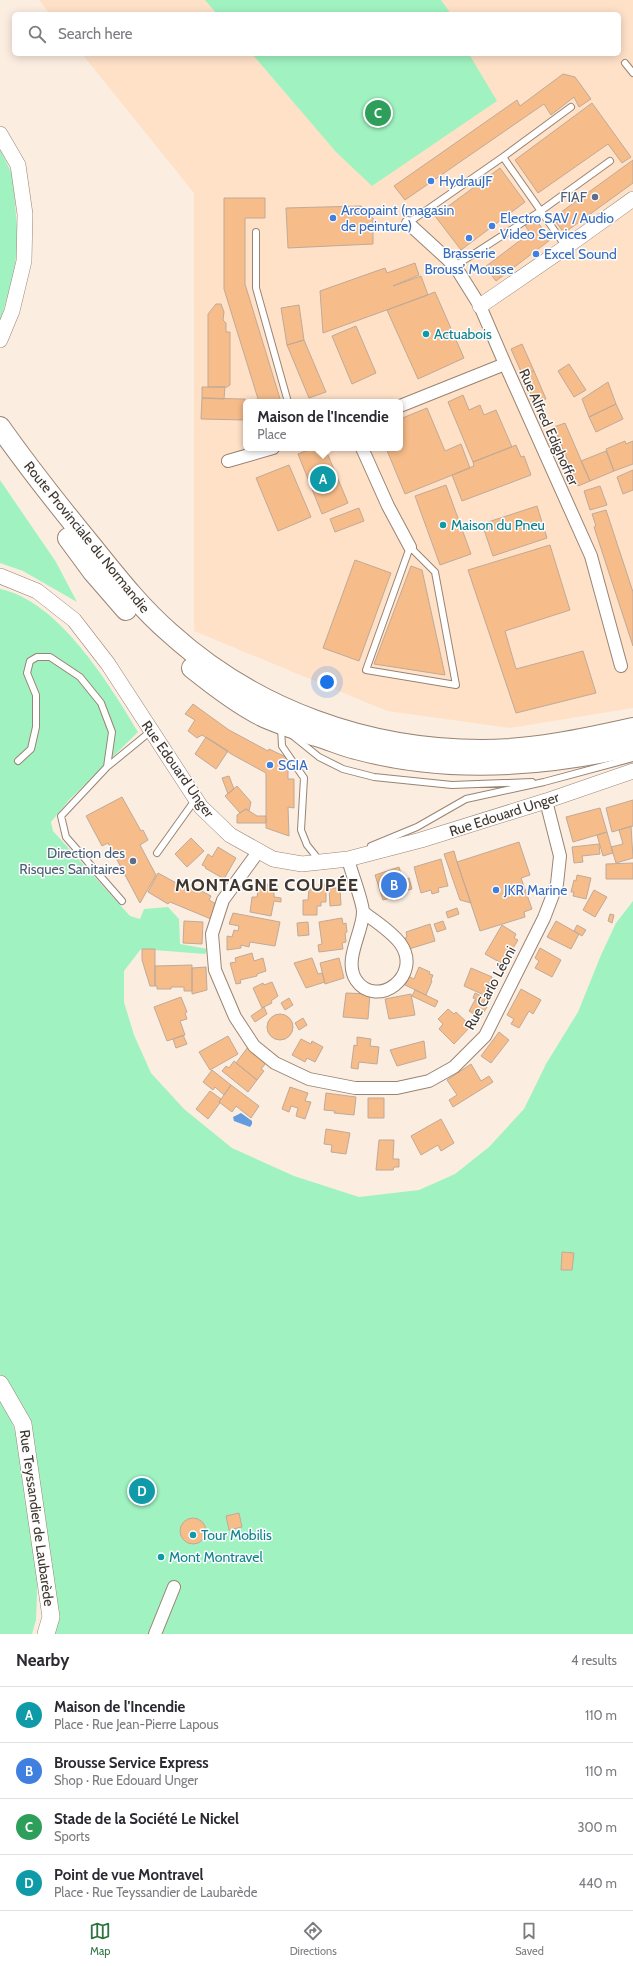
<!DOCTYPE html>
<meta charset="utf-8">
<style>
body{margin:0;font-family:Cabin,sans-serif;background:#f7f7f7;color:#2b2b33}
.you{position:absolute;left:327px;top:682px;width:14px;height:14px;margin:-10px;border:3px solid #fff;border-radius:50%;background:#1a73e8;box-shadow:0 0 0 6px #1a73e833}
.badge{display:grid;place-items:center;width:26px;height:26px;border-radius:50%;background:#2d7440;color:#fff;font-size:13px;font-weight:700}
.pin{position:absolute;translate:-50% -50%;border:2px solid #fff;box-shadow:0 1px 4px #0006}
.popup{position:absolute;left:243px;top:399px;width:160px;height:52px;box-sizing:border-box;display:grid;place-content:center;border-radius:6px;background:#fff;filter:drop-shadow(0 1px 3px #0005);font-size:13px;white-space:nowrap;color:#7c7c81}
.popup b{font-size:15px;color:#2b2b33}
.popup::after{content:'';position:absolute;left:50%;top:100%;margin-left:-8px;border:8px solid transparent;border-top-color:#fff}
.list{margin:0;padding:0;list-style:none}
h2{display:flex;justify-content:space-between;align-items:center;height:52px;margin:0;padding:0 16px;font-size:17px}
h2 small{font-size:13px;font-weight:400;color:#7c7c81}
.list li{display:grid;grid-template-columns:26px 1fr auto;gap:12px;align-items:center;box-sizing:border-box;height:56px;padding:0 16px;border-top:1px solid #e1e1e2}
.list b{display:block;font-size:15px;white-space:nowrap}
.list p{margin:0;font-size:13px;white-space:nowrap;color:#7c7c81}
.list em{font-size:13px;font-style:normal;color:#7c7c81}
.icon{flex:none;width:22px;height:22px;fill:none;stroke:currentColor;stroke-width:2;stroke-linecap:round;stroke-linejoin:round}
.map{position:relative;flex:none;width:633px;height:1634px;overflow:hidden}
.search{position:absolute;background:#fff;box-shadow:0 2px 10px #0003;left:12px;right:12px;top:12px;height:44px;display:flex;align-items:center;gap:10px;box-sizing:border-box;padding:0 14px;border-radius:6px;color:#7c7c81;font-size:15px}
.sheet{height:276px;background:#fff}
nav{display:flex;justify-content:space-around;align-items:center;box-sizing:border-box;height:56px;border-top:1px solid #e1e1e2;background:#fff;font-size:11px;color:#7c7c81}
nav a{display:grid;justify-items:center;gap:2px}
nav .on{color:#2d7440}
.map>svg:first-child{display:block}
</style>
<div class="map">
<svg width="633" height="1634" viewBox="0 0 633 1634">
<rect width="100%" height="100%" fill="#fcede1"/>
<path fill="#ffe1c8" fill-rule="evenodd" d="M39,0H633V708L510,728L387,711L194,631V193L82,54H619V14H50ZM246,402H400V448H246Z"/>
<path fill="#a0f3c1" d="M205,0H441L451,14H217Z
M252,54H469L497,101L372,186L336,152Z
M0,149L13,176L18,242L13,279L0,321Z
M0,480L56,562L77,602L23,571L0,563Z
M0,589C58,600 110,685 138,732L69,800L51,822L53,831L130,916L140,919L144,909L168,907L179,919L180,944L208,949L205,954L141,949L124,971V1002L134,1035L151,1073L184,1109L232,1148L294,1176L359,1197L419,1190L455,1174L489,1147L524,1109L546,1064L578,1012L601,955L616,923L633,901V1634H52L30,1427L0,1395Z
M0,1400L8,1412L17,1436L38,1567L36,1620L32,1634H0Z"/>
<path fill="#639bdf" d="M241,1113L252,1121V1124L250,1127L234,1121L233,1117Z"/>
<path fill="#f6bc8a" stroke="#c0aa97" d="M563,74L575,77L591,99L579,107L574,97L551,115L544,104L405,200L394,186L517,100L520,106Z
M592,103L631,157L622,163L608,144L538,193L515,160Z
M633,160V183L564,233L553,218Z
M500,168L525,202L461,250L435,216Z
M224,198H265V218H245V284L281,402H259L224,289Z
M361,206L373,218V244L288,248L286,208Z
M535,218L550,240L496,281L485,267L530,233L525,225Z
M415,263L419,275L393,286L421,276L428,295L323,333L320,291L385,268L387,273Z
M435,292L464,358L418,379L387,310Z
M216,304H221L224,312L223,320L226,323V332H230V385L227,387H208V314Z
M299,305L304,340L287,345L281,308Z
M356,326L376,373L352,384L332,336Z
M304,340L326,392L309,398L287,345Z
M522,344L534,371L523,376L511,349Z
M569,364L586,390L574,397L558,371Z
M534,371L546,399L535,404L523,376Z
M608,382L616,404L589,417L582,399Z
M202,387H225L224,399L202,398Z
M463,395L469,410L480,405L484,415L496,410L512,447L473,462L448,402Z
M202,398L245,399V420L201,419Z
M616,404L623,419L596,432L589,417Z
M427,408L445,451L461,444L470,468L405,494L386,448H400V419Z
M565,423L590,481L578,486L554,427Z
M625,441L626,444L633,441V464L614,471L606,449Z
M516,445L521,457L524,456L531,475L462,501L452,475L474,466L473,462Z
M313,448H325L348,503L322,514L298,454Z
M606,451L614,471L590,481L581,461Z
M289,465L311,517L278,531L256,478Z
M633,470V490L623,494L617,477Z
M446,485L471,554L440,565L415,496Z
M600,486L607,505L590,510L584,491Z
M537,506L547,538L493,556L482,524Z
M359,508L364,521L335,532L330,519Z
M606,510L633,592V646L594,527L596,526L592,514Z
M550,545L570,610L505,631L516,669L583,651L596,693L516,713L468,570Z
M355,560L391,573L359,661L323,648Z
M411,566L422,570L445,675L374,664Z
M193,704L229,730L268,751L269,749L288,758V779H294V808L288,807L289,836L266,828V773L233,755L202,735L197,738L188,731L195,720L185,714Z
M206,737L228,751L216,769L195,754Z
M229,776L234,789L228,794L222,778Z
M237,786L251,802L249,811L246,809L240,813L225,796Z
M122,797L141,831L143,830L148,840L140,845L156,875L140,903L108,843L102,846L86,816Z
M633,800V826L612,832L606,808Z
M600,808L607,832L573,842L566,817Z
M246,809L257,816H266V823H237V815Z
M631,826L633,858L616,863L611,847L623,844L619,830Z
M607,832L613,853L603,856L597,835Z
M191,838L204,851L187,867L175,854Z
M519,842L530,875L521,878L532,909L524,912L525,917L480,931L457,862Z
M599,844L600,854L582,856L583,862L574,863L572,847Z
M218,847L236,858L224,879L205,868L206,867L202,865L208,854L212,857Z
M454,851L457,862L471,903L460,900L444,854Z
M441,859L448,886L438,888L439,892L432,894L431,890L421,893L414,867Z
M633,863V879H606V864Z
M399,867L403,880L409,878L412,889L405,891L406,893L383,900L375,875Z
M158,873L180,885L181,880L211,896L209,900L218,905L211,919L170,902L168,904L148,892Z
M577,875L591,878L586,899L573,896L574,892H571L574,880L576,881Z
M259,883L278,886L277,892L274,891V897L281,898V902L274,901L271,916L250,912L252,897H257Z
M319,884H326V902H321V906H317V915H303V900H308L309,889H319Z
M329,888H340L341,905L330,906Z
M594,890L607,897L595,917L583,910Z
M457,908L459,914L448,918L446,912Z
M233,913L280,922L275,946L250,942L249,947L241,945V948L227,950V936L232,937L234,930L238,931L239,926L229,924Z
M610,914L614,915L612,923L608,921Z
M342,918L343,924L346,923L347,932L345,933L346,942L342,943L343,949L319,952L318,945L322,944L319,922Z
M184,921L203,922L202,944L183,943Z
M443,921L446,929L437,932L434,924Z
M556,921L579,934L571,949L547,937Z
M308,922L309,935L298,936L297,923Z
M430,924L435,941L409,949L405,938L407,937L406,932Z
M502,925L516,934L514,938L518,940L512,950L510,948L501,963L485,954Z
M577,925L586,930L582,936L574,931Z
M540,948L561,960L552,977L535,968L539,961L535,958Z
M142,949H155V986H150L142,960Z
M252,953L254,961L263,958L266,971L257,974V976L240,980L241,983L236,984L230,963L236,962L235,958Z
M312,958L318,974L322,973L325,982L306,988L294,963Z
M339,958L344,978L325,984L320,963Z
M192,965V991H184V987H171V989H157V986H155V966Z
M206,967L207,990L192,994V968Z
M419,967L430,972L429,974L433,975L431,980L432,981L426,995L405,985L407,981L404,980L408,976L414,979Z
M471,968L492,977L484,995L464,986Z
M272,982L278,996L271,1001L272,1003L262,1008L253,988L263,983L264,985Z
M521,989L541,1000L533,1014L529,1011L519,1028L511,1024L514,1019L507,1015Z
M415,990L438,1001L435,1007L412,996Z
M346,993L370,994L368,1019L343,1017Z
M475,993L486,998L483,1003L473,998Z
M411,994L415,1015L389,1019L385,999Z
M181,997L187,1012L185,1013L187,1019L180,1021L185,1035L167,1041L154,1007Z
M289,998L293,1005L285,1010L281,1003Z
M475,1000L487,1007L480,1018L469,1011Z
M264,1007L267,1014L255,1022L251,1016Z
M448,1009L454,1014L456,1012L471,1026L454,1044L439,1029L443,1024L438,1019Z
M267 1027a13 13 0 1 1 26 0a13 13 0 1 1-26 0Z
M303,1018L307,1025L299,1030L295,1023Z
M499,1032L509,1040L491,1063L481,1056Z
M183,1035L187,1044L176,1048L173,1039Z
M228,1036L238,1054L210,1070L199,1052Z
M357,1037L371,1039L370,1046L379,1047L377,1064L359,1062L358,1069L351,1068L354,1045L357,1046Z
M301,1039L311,1044L312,1041L323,1047L315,1062L307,1058L305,1062L292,1055Z
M424,1041L426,1058L397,1066L390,1050Z
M248,1047L267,1062L261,1069L264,1071L257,1080L236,1063Z
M234,1061L257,1080L248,1092L222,1071L226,1066L229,1068Z
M471,1064L481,1081L489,1076L493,1082L453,1107L449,1100L457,1095L447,1080Z
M212,1070L231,1085L224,1095L215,1087L213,1090L203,1082Z
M231,1085L259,1106L251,1118L236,1106L232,1112L219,1102Z
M290,1087L308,1093L305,1101L311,1102L305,1119L296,1116L298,1108L291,1106L289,1112L282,1109Z
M210,1091L221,1099L219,1102L220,1103L208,1119L196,1109Z
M326,1093L356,1097L354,1115L334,1113L335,1111L324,1110Z
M368,1098H384V1118H368Z
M441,1119L454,1143L441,1151L438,1145L421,1155L411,1136Z
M326,1129L350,1133L346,1154L331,1152L332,1145L324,1144Z
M379,1140H394L393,1159H399V1167H394L393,1170H376Z
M562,1252L574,1253L572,1270H561Z
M239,1513L242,1527L229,1530L226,1516Z
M180 1531a13 13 0 1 1 26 0a13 13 0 1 1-26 0Z"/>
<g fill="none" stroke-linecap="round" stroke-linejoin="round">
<defs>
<path id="service" d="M625,63L633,73
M503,157L566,247
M408,223L503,157L571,107
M256,232V288L288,402
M455,266L542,210L610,161
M410,547L435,572L456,685L366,670Z
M281,728L282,746L304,778L301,830L307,845L319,860
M293,736L319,757L343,769L374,777L452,785L532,782
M18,761L31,749L36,727V695L27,673L30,661L37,657H50L80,677L101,703L112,732L107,767
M371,846L417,827L466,799L544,782L633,758
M157,853L195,800
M122,901L66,837L61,816L107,767L151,731"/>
<path id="minor" d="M408,223L455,266L480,306L505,364L591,556L621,666
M400,406L505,364
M362,448L388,506L410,547
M228,461L273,448
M258,852L223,900L212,934L215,970L235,1017L254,1046L275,1063L309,1079L355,1088H397L429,1081L454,1067L485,1036L544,918L557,884L560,856L546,801
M348,859C351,872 363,902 363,912C363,932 343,960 356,980C376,1010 424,976 400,943C391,931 375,921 363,912
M155,1634L174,1587"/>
<path id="tertiary" d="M0,134L18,165L25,214L24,261L12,311L0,340
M480,306L566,247L633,199
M0,576L37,591L74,620L108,664L201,807L230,835L273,859L302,864L348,859L421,840L546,801L633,771"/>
<path id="secondary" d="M0,1384L23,1424L51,1617L46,1634"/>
<path id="trunk" d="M0,427C29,468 59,506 91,545C116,576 140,607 170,633C255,710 367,750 482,750C532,750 584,739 633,728
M68,538L93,572L126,610
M192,668C212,684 239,705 262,716C279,724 298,730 316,736C330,740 343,746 356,749C448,774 542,767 633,746"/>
</defs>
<use href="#service" stroke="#998472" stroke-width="8"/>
<use href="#minor" stroke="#998472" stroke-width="14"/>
<use href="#tertiary" stroke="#998472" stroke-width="16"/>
<use href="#secondary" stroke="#998472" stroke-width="18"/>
<use href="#trunk" stroke="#998472" stroke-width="22"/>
<use href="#service" stroke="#fff" stroke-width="6"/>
<use href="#minor" stroke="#fff" stroke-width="12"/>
<use href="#tertiary" stroke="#fff" stroke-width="15"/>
<use href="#secondary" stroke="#fff" stroke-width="17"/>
<use href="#trunk" stroke="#fff" stroke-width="20"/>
</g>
<g fill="#3f7fe0" stroke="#fdfdfd" stroke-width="1.5">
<circle cx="431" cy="181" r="4"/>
<circle cx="333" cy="218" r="4"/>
<circle cx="492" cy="226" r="4"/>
<circle cx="469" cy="238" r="4"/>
<circle cx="536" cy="254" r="4"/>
<circle cx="270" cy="765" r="4"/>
<circle cx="496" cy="890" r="4"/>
</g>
<g fill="#5c6f8a" stroke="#fdfdfd" stroke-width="1.5">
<circle cx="595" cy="197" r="4"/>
<circle cx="133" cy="861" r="4"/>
</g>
<g fill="#0f9aa8" stroke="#fdfdfd" stroke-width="1.5">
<circle cx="426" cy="334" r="4"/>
<circle cx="443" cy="525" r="4"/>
<circle cx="193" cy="1535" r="4"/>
<circle cx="161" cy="1557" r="4"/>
</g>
<g text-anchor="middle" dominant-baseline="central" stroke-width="3" stroke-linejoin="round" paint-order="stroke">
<g font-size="14" fill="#366cbe" stroke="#fdfdfd" text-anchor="start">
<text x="439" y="181">HydrauJF</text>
<text x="341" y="210">Arcopaint (magasin<tspan x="341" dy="16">de peinture)</tspan></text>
<text x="500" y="218">Electro SAV / Audio<tspan x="500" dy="16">Video Services</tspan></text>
<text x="469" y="253" text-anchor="middle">Brasserie<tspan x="469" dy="16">Brouss’ Mousse</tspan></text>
<text x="544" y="254">Excel Sound</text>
<text x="278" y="765">SGIA</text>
<text x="504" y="890">JKR Marine</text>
</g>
<g font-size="14" fill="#4e5e75" stroke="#fdfdfd" text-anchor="end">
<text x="587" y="197">FIAF</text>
<text x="125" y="853">Direction des<tspan x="125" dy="16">Risques Sanitaires</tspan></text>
</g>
<g font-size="14" fill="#0d838f" stroke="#fdfdfd" text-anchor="start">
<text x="434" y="334">Actuabois</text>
<text x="451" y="525">Maison du Pneu</text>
<text x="201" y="1535">Tour Mobilis</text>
<text x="169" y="1557">Mont Montravel</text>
</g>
<g font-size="14" fill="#3f362e" stroke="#fdfdfd">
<text transform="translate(549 427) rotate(66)">Rue Alfred Edighoffer</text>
<text transform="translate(87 537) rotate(51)">Route Provinciale du Normandie</text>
<text transform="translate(178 769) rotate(55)">Rue Edouard Unger</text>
<text transform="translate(504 814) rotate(-18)">Rue Edouard Unger</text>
<text transform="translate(490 988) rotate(-62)">Rue Carlo Léoni</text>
<text transform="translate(37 1518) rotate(82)">Rue Teyssandier de Laubarède</text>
</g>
<g font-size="18" font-weight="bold" letter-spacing="1" fill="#3f362e" stroke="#fdfdfd">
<text x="267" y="885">MONTAGNE COUPÉE</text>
</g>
</g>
</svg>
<div class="you"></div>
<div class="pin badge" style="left:323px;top:479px;background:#0f9aa8">A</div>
<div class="popup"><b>Maison de l'Incendie</b>Place</div>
<div class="pin badge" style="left:394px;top:885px;background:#3f7fe0">B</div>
<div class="pin badge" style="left:378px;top:113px;background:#2e9e5b">C</div>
<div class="pin badge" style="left:142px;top:1491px;background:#0f9aa8">D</div>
<div class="search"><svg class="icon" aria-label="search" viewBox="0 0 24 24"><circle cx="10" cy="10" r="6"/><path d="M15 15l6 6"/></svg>Search here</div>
</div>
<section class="sheet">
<h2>Nearby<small>4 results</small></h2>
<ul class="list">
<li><span class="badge" style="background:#0f9aa8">A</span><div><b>Maison de l'Incendie</b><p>Place · Rue Jean-Pierre Lapous</p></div><em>110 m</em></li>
<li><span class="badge" style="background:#3f7fe0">B</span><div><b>Brousse Service Express</b><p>Shop · Rue Edouard Unger</p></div><em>110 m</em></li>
<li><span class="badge" style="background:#2e9e5b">C</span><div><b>Stade de la Société Le Nickel</b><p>Sports</p></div><em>300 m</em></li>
<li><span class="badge" style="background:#0f9aa8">D</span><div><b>Point de vue Montravel</b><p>Place · Rue Teyssandier de Laubarède</p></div><em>440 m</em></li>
</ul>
</section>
<nav>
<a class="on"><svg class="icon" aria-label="map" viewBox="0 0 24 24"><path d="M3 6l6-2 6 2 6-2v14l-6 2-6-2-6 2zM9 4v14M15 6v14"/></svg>Map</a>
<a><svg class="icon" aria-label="directions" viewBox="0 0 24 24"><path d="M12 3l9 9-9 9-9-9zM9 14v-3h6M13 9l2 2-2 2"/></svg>Directions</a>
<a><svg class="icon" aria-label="saved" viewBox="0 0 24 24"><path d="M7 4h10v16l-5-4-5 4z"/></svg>Saved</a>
</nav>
